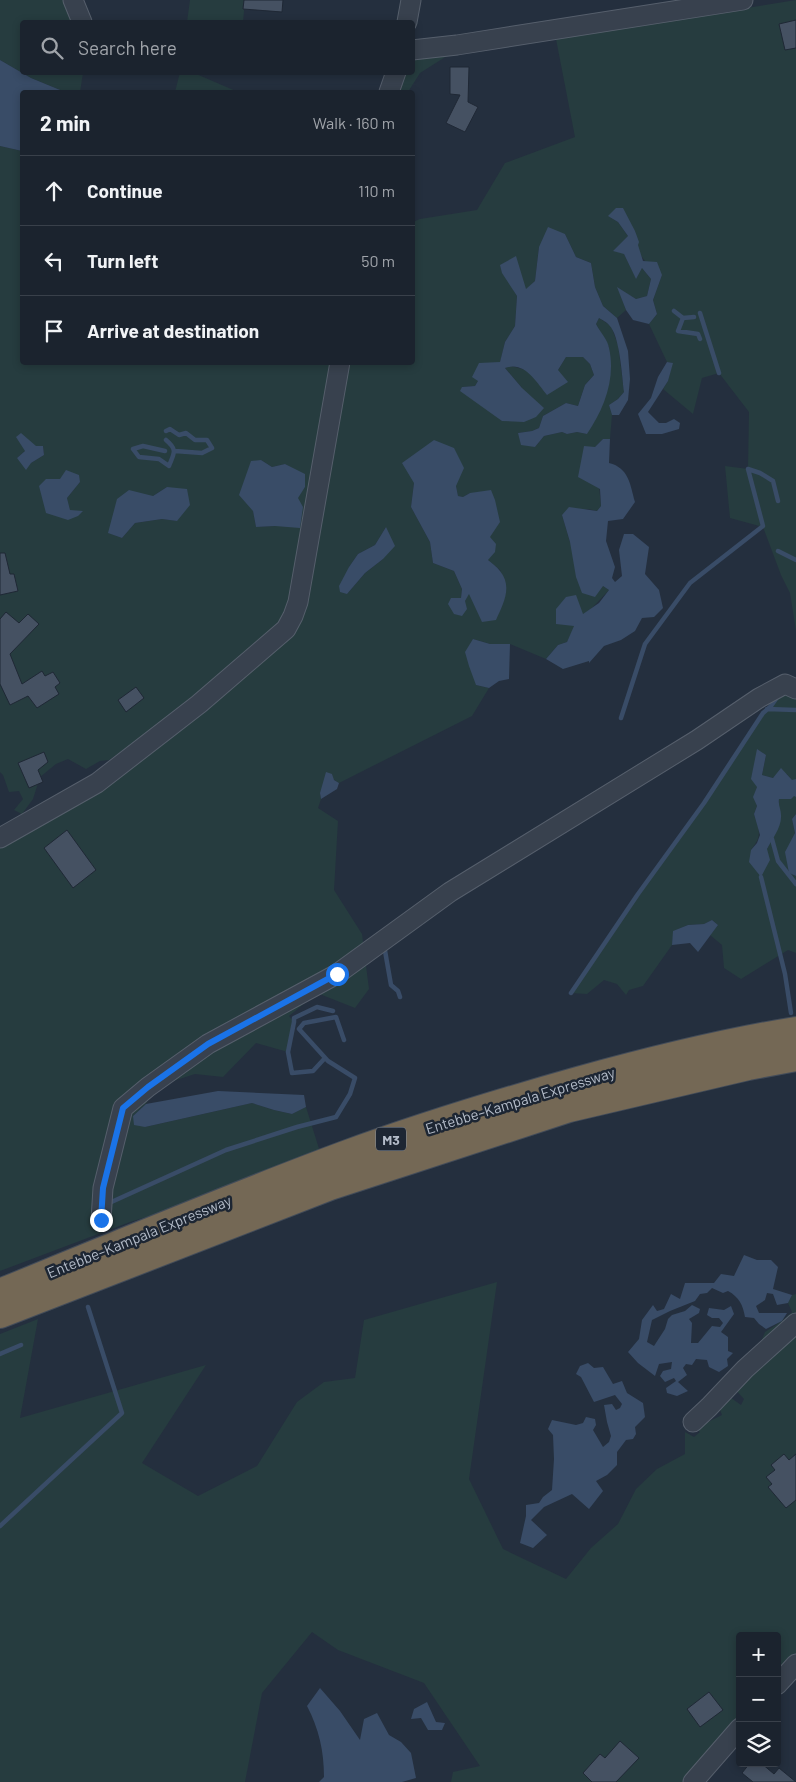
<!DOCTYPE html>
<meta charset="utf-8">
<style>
body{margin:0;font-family:Barlow,sans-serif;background:#282f3a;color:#f1f3f6}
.controls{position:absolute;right:15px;bottom:15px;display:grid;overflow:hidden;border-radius:5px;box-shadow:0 2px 8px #0003}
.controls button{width:45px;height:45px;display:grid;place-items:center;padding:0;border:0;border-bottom:1px solid #39404a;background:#1b232e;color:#f1f3f6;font:25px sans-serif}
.stop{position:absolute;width:15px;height:15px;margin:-11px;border:4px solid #1a73e8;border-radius:50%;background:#fff}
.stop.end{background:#1a73e8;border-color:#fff;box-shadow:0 1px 5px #0008}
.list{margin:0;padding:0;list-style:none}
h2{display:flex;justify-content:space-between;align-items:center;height:65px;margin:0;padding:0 20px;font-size:21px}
h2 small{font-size:16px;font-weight:400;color:#a0a4aa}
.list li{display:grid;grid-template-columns:32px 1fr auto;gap:15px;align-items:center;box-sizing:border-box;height:70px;padding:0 20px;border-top:1px solid #39404a}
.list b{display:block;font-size:19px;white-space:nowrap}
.list em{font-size:16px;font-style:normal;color:#a0a4aa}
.icon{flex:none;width:28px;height:28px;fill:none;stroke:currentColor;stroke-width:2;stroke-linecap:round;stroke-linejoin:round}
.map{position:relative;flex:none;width:796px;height:1782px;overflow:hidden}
.search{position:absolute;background:#1b232e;box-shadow:0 2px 8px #0003;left:20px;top:20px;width:395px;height:55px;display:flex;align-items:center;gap:12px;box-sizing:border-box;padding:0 18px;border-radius:5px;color:#a0a4aa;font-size:19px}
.panel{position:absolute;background:#1b232e;box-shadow:0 2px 8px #0003;left:20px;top:90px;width:395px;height:275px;border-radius:5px}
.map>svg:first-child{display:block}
</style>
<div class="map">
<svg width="796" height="1782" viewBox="0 0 796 1782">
<rect width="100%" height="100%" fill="#242f3e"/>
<path fill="#263c3f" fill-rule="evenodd" d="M0,0H68L77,22H22V72L83,73L80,92H65L31,78L0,60Z
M190,0H245L243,22H187Z
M796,0V631L790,593L781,575L763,527L730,518L725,466L748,469L749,412L719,373L702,378L693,414L663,389L668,381L672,363L667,362L649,324L657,314L653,300L662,275C641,259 639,258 635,231L608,216L618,222L628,236L624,254L636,278L642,268L651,279L647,296L636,299L618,288L626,310L617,318L603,306L595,287L591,263L576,257L565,234L539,247L535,281L526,290L513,289L517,296L515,326L505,342L500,363L478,381L475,386L462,387L502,421L522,388L505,368L511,366L526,370H558L566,357H583L590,364L594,375L585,385L578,406L566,403L543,416L539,428L532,431L518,433L535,447L544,436L562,432L567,434L577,432L587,434L609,347L596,324L599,318L611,326L618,345L624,392L618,399L609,405L612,415L610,439H603L595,447L601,506L597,511L588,509L562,515L570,542L603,586L609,590L575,626L567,642L558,645L546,659L510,644H490L473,639L476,685L489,688L472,716L339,783L333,779L332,774L320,793L321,799L318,808L338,821L334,890L362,934L369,989L355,1008L317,993L289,1016L294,1022L288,1052L256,1043L223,1077L195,1074L155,1087L146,1104L133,1116L145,1127L252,1103L274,1110L292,1114L306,1107L321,1155L214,1196L130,1222L0,1271V839L89,792L296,628L342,363L412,362L413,222L420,219L477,210L505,163L575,137L556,39ZM414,483L456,486L458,496L463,497L470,493L490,537L488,560L501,571L469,593L465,601L461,598L462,589L454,571L433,563L430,542L411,507ZM386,527L383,559L365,573L347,594L349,567L358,554L375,545Z
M413,47L450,54L420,73L408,92H393L401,73L412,72Z
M180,72L194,73L238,92H175Z
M0,146L22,151V362L338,363L295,593L285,617L250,651L138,740L109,760L100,761L86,769L68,759L56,764L40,777L33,799L22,814L14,810L23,799L19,791L9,792L3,775L0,772ZM36,446H43L44,455L31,463L17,458L25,451ZM261,460L272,467L285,464L294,469L305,487L275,526L256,527L253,511ZM46,479L80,482L67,498L70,511L83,512L46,513ZM167,487L177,521L162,519L135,523L122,538L109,533L153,496Z
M796,693V779L792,781L787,774L773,778L762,775L766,755L757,750V787L754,797L757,806L754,814C759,830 763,835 751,850L767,849L777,829L779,799L793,795L796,797V814L792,819L795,833L786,852L789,873L796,876V953L788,950L741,979L724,968L722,945L710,935L718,925L712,920L704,924L688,925L674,931L672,945L643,986L629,990L626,995L617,984L604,980L587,994L571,993L638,894L704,803L763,713L771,706L779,694Z
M497,1282L469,1479L503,1549L566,1579L591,1548L618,1524L636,1489L657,1469L685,1454V1432L694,1437L700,1432L690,1424L701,1419L708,1422L722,1415L716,1399L727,1395L741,1405L744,1399L732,1386L758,1349L765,1332L782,1321L792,1312L788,1303L792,1295L796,1294V1657L777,1679V1636H740V1722L687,1782H451L453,1772L480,1766L424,1683L338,1650L312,1632L262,1693L245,1782H0V1334L38,1319L20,1418L206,1365L142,1463L198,1496L257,1466L297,1402L324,1382L355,1378L364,1320Z"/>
<path fill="#394c67" d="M0,60L31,78L65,92H22V151L0,146Z
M616,208H623L635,231L639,242L638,245L643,261L657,262L662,275L653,300L657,314L649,324L633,320L626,310L617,287L636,299L647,296L651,279L642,268L636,279L624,254L613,251L628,236L618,222L608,216Z
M548,227L565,234L576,257L591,263L595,287L603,306L617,318L628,351L630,379L628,400L619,415H612L609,405L618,399L624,392C622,377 620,335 609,325C607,322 602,320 599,318L596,324C600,332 608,340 609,348C616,379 604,409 587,434L577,432L567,434L562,432L544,436L535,447L521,445L518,433L532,431L539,428L543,416L566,403L578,406L585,385L594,375L590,364L583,357H566L558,370L568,382L547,395C536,382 525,361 505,368L522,388L544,408L536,417L524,422L502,421L460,391L462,387L475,386L478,381L472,377L479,363L500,362L505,342L515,326L517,296L502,273L500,265L516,256L526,289L535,281L539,247Z
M667,362L673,363L668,381L648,412L659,423H666L674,419L680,423L679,429L662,434H646L638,414L651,398L658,377Z
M21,433L36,446H43L44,455L31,463L26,470L17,458L25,451L16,437Z
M603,439H610L609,463C629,468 630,484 635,502L623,519L608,521L606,541L615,567L612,578L615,582L622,576L619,550L624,534H633L649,547L645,574L659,590L663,608L654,617L642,618L635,631L621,640L604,646L589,663V661L563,669L546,659L558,645L567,642L574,626L556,624V609L566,597L576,595L583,614L599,603L609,590L603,586L595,597L582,593L576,577L570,542L562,515L569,507L597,511L601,506L600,489L578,477L584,446L595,447Z
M434,440L454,448L464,468L456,486L458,496L463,497L470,493L491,490L495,500L500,522L490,537L496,544L495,552L488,560C492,563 497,567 500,571C513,587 503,604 496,620L482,622L469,594L465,601L467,609L462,616L454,614L448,604L451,598H461L462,589L454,571L433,563L430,542L411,507L414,483L402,463Z
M261,460L272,467L285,464L305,474V487L298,498L303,507L300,528L275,526L256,527L253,511L239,495L251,461Z
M66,470L79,475L80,482L67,498L70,510L83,511L78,516L68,520L46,513L39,486L46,479H60Z
M167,487L187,489L190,505L177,521L162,519L135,523L122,538L108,533L117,499L129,490L153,496Z
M386,527L395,546L383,559L365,573L347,594L340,592L339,586L349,567L358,554L375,545Z
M473,639L490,644H510L509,679L499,681L489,688L476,685L469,666L465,652Z
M757,749L766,755L762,775L773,778L781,768L792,780L796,779V797L794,796L791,799H779C778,806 781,809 781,815C782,827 772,839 767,849L770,860L761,877L749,862L751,850L757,843L760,835L754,814L757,806L753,797L757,787L751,779Z
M326,772L332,774L334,780L339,783L337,789L321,799L320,793Z
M796,814V876L789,873L785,852L795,833L792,819Z
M712,920L718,925L698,952L690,943L672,945L673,931L688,925L704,924Z
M218,1091L304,1095L306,1107L292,1114L274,1110L252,1103L145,1127L134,1125L133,1116L146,1104Z
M744,1255L757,1260H771L778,1267L773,1289L792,1295L788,1303L777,1305L773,1294L767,1293L765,1300L756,1306L759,1313H787L782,1321L766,1329L759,1324L754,1318L745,1317C743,1305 739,1297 728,1291L723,1293L712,1288L707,1293L700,1294L695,1301L670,1311L652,1320L647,1342L654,1346L665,1329L668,1319L672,1315L685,1311L692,1305L700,1309L699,1313L689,1319L692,1323L691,1343H698L712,1326L720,1327L723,1323L719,1318H712L707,1315L709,1308L724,1310L731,1306L734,1314L721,1332L728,1337V1351L733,1353L727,1359L728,1366L719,1372L709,1367L707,1360L696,1359L692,1365L686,1364L683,1368L687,1375L678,1382L688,1391L677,1396L667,1393L666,1388L676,1381L674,1378L665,1382L660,1376L663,1371L671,1369L672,1362L659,1364L655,1376L638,1363L628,1352L639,1339L642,1320L653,1305L657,1311L664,1309L671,1294L680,1299L685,1283H714L721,1274L734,1276Z
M588,1363L594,1368L603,1367L613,1384L622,1381L627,1393L643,1403L645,1417L635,1427L636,1434L633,1439L626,1440L617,1452V1465L607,1475L596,1481L603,1491L589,1509L572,1494L544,1507L531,1520L547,1535L533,1548L520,1543L526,1516V1505L539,1503L543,1497L552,1490L554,1459L553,1435L548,1429L552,1420L576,1425L583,1423L586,1417L595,1419L596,1425L593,1430L603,1447L609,1442L611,1436L607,1422L604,1405L612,1404L616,1410L620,1408L622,1404L615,1395L594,1402L581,1377L576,1374L580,1366Z
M320,1688L340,1711L360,1740L364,1719L377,1713L389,1735L401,1742L411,1753L416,1778L402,1782H319L324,1777C324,1751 319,1729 307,1706Z
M427,1702L436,1722L445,1723L442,1730H428L421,1718L411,1719L414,1709Z"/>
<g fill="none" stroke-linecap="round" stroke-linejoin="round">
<path stroke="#394c67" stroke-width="4.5" d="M674,311L683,318
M700,313L719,373
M694,317L683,318L678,331L698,334L700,339
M166,431L170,429L179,435L186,433L195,440H207L212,448L202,453L175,451
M165,451L143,446L133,449L139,457L159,459L169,466C174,453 178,450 166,440
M778,551L796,560
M767,709L796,710
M621,718L645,644L690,583L763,526L748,469L760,473L773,481L778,501
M772,839L778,861L796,884
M761,877L785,974L791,1013
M384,945L391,985L398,991L400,997
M571,993L638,894L704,803L763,713L771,706L778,696
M325,1058L313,1071L292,1073L288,1052L294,1022V1018L317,1007L333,1011
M107,1204L226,1150L297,1127L336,1117L350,1094L355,1078L328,1061L299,1029L304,1023L336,1017L344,1040
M0,1354L21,1345
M0,1526L122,1413L88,1307"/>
</g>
<path fill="#455162" stroke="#1f2835" d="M244,0H283L282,12L243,9Z
M796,20V48L785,50L779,24Z
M450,67H469L468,102L478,107L465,132L446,123L460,95L450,94Z
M0,553H5L10,574H14L18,591L0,595Z
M6,612L19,623L28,614L39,624L10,654L22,684L42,671L45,676L53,672L60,683L55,687L59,694L37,708L28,696L10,705L0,684V619Z
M136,687L144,698L126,712L118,700Z
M44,752L48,762L38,770L43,782L29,788L18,763Z
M67,830L96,870L73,888L44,848Z
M784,1454L789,1460L796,1454V1500L786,1508L768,1487L772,1484L766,1477L775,1470L771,1465Z
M709,1692L723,1710L700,1727L687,1709Z
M620,1741L639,1758L616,1782H592L583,1773L600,1754L605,1758Z
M750,1763H761L774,1774L779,1768L796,1782H753L742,1773Z"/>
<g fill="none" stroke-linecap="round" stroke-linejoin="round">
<defs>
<path id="minor" d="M73,0L82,22
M407,22L411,0
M412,50L457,45L743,0
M389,92L396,72
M0,838L97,783L199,704L286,629L293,616L298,602L340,362
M101,1220L103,1188L123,1108L148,1087L208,1044L337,974L450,892L697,740L759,698L785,684L796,689
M693,1422L709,1407L745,1369L796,1323
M777,1685L796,1664
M693,1782L740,1728"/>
<path id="highway" d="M0,1293C115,1246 229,1198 345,1155C421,1127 500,1103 578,1081C650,1061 722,1043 796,1031
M0,1314L330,1186L569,1108L748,1066L796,1057"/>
</defs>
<use href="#minor" stroke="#565f6c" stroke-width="21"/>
<use href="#highway" stroke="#434c59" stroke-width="30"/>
<use href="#minor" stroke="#38414e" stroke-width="19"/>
<use href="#highway" stroke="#746855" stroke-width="28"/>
</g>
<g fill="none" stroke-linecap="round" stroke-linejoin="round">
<path stroke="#1a73e8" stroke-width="6" d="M101,1220L103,1188L123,1108L148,1087L208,1044L337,974"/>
</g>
<g text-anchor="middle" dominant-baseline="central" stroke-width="5" stroke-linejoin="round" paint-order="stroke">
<rect fill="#1d2633" stroke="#878f9c" stroke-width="1" x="376" y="1127.5" width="30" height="23" rx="4"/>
<g font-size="14" font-weight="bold" fill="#b4bcc9">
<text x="391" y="1139">M3</text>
</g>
<g font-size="15" fill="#b4bcc9" stroke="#1d2633">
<text transform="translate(520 1100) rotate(-17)">Entebbe–Kampala Expressway</text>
<text transform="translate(139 1236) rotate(-22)">Entebbe–Kampala Expressway</text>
</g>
</g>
</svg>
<div class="controls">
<button>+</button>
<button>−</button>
<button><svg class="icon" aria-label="layers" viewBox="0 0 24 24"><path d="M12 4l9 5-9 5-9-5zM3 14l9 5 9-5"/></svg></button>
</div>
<div class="stop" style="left:337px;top:974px"></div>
<div class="stop end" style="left:101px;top:1220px"></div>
<div class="search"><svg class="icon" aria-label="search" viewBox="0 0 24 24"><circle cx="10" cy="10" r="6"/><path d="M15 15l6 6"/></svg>Search here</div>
<section class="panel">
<h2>2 min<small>Walk · 160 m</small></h2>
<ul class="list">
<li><svg class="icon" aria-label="ahead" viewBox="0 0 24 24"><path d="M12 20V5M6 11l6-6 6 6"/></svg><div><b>Continue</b></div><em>110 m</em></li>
<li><svg class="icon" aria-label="left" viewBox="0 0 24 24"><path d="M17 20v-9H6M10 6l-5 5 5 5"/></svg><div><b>Turn left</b></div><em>50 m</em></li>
<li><svg class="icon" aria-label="arrive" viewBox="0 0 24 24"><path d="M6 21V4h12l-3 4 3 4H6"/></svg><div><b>Arrive at destination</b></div></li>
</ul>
</section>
</div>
